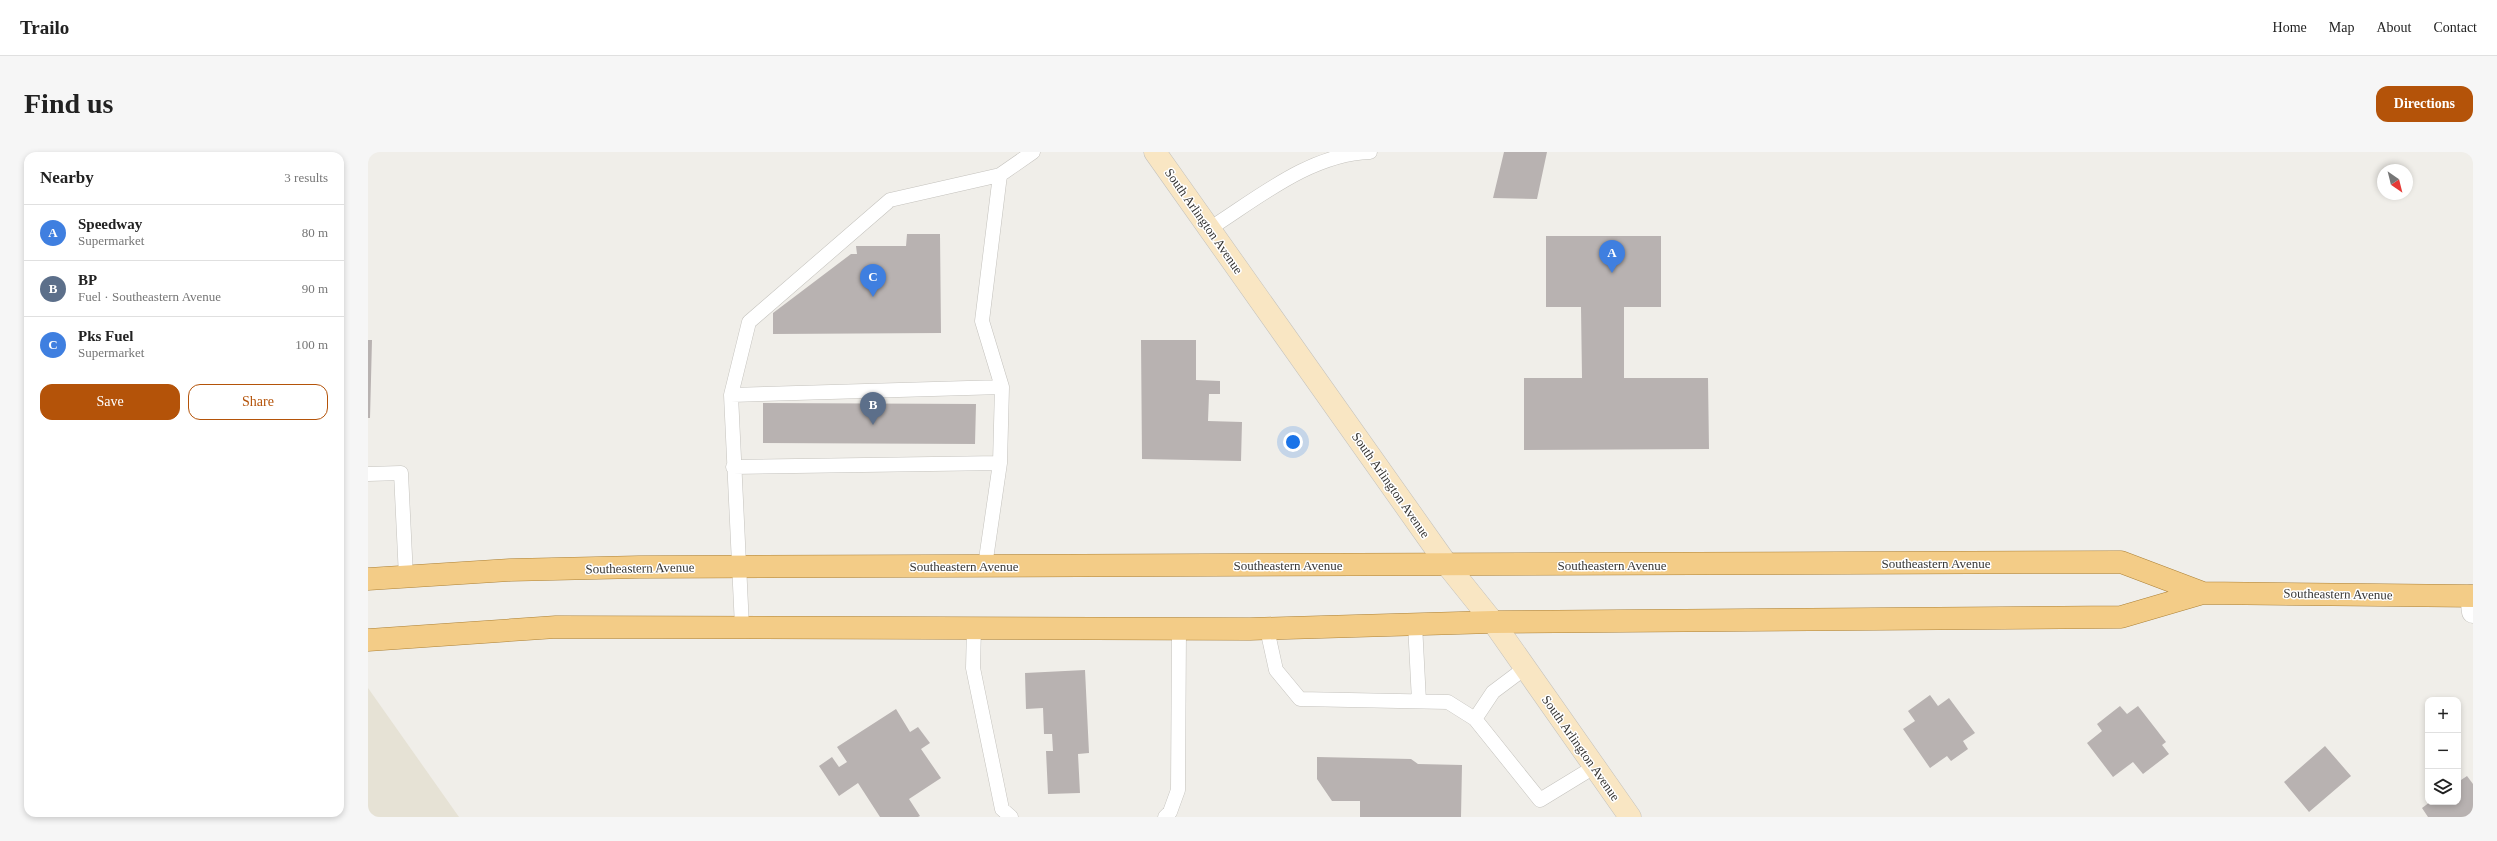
<!DOCTYPE html>
<meta charset="utf-8">
<style>
body{margin:0;font-family:"Times New Roman",serif;background:#f6f6f6;color:#222}
.controls{position:absolute;right:12px;bottom:12px;display:grid;overflow:hidden;border-radius:8px;box-shadow:0 2px 6px #0003}
.controls button{width:36px;height:36px;display:grid;place-items:center;padding:0;border:0;border-bottom:1px solid #e0e0e0;background:#fff;color:#222;font:20px sans-serif}
.compass{position:absolute;left:2009px;top:12px;width:36px;height:36px;border-radius:50%;background:#fff;box-shadow:0 2px 6px #0003;rotate:145deg}
.you{position:absolute;left:925px;top:290px;width:14px;height:14px;margin:-10px;border:3px solid #fff;border-radius:50%;background:#1a73e8;box-shadow:0 0 0 6px #1a73e833}
.badge{display:grid;place-items:center;width:26px;height:26px;border-radius:50%;background:#b45309;color:#fff;font-size:13px;font-weight:700}
.pin{position:absolute;translate:-50% -33px;filter:drop-shadow(0 1px 2px #0008)}
.pin::after{content:'';position:absolute;top:21px;width:14px;height:12px;background:inherit;clip-path:polygon(0 0,100% 0,50% 100%)}
.list{margin:0;padding:0;list-style:none}
h2{display:flex;justify-content:space-between;align-items:center;height:52px;margin:0;padding:0 16px;font-size:17px}
h2 small{font-size:13px;font-weight:400;color:#767676}
.list li{display:grid;grid-template-columns:26px 1fr auto;gap:12px;align-items:center;box-sizing:border-box;height:56px;padding:0 16px;border-top:1px solid #e0e0e0}
.list b{display:block;font-size:15px;white-space:nowrap}
.list p{margin:0;font-size:13px;white-space:nowrap;color:#767676}
.list em{font-size:13px;font-style:normal;color:#767676}
.actions{display:flex;gap:8px;padding:12px 16px}
.actions a{flex:1;padding:9px 0;border:1px solid #b45309;border-radius:12px;text-align:center;font-size:14px;color:#b45309}
.actions .main{background:#b45309;color:#fff}
.icon{flex:none;width:22px;height:22px;fill:none;stroke:currentColor;stroke-width:2;stroke-linecap:round;stroke-linejoin:round}
.map{position:relative;flex:none;width:2105px;height:665px;overflow:hidden;border-radius:12px}
header{display:flex;align-items:center;gap:24px;box-sizing:border-box;height:56px;padding:0 20px;background:#fff;border-bottom:1px solid #e0e0e0}
header strong{font-size:19px}
nav{display:flex;gap:22px;margin-inline-start:auto;font-size:14px}
.intro{display:flex;align-items:center;justify-content:space-between;box-sizing:border-box;height:96px;padding:0 24px}
h1{margin:0;font-size:28px}
.button{padding:10px 18px;border-radius:12px;background:#b45309;color:#fff;font-size:14px;font-weight:700}
main{display:flex;gap:24px;padding:0 24px}
aside{flex:1;background:#fff;border-radius:12px;box-shadow:0 2px 6px #0003}
.map>svg:first-child{display:block}
</style>
<header>
<strong>Trailo</strong>
<nav><a>Home</a><a>Map</a><a>About</a><a>Contact</a></nav>
</header>
<div class="intro"><h1>Find us</h1><a class="button">Directions</a></div>
<main>
<aside>
<h2>Nearby<small>3 results</small></h2>
<ul class="list">
<li><span class="badge" style="background:#3f7fe0">A</span><div><b>Speedway</b><p>Supermarket</p></div><em>80 m</em></li>
<li><span class="badge" style="background:#5c6f8a">B</span><div><b>BP</b><p>Fuel · Southeastern Avenue</p></div><em>90 m</em></li>
<li><span class="badge" style="background:#3f7fe0">C</span><div><b>Pks Fuel</b><p>Supermarket</p></div><em>100 m</em></li>
</ul>
<div class="actions"><a class="main">Save</a><a>Share</a></div>
</aside>
<div class="map">
<svg width="2105" height="665" viewBox="0 0 2105 665">
<rect width="100%" height="100%" fill="#f0eee9"/>
<path fill="#e6e2d5" d="M0,536L91,665H0Z"/>
<path fill="#b8b2b1" d="M1136,0H1179L1169,47L1125,46Z
M539,82H572L573,181L405,182V161L483,102H489L488,94H538Z
M1178,84H1293V155H1256V226H1340L1341,297L1156,298V226H1214L1213,155H1178Z
M0,188H4L2,266H0Z
M773,188H828V228L852,229V242H841L840,269L874,270L873,309L774,307Z
M395,251L608,252L607,292L395,291Z
M717,518L721,601L710,602L712,641L680,642L678,599H685L684,582H676L675,556L658,557L657,521Z
M1562,543L1570,554L1581,546L1607,581L1595,589L1600,597L1583,609L1579,604L1562,616L1535,577L1547,569L1540,559Z
M1752,554L1759,562L1770,554L1798,590L1794,593L1801,602L1775,622L1765,610L1745,625L1719,591L1734,579L1729,572Z
M528,557L542,580L550,575L562,591L553,597L573,626L541,647L552,664L550,665H512L490,631L471,644L451,614L464,605L471,615L479,610L469,595Z
M1957,594L1983,624L1941,660L1916,630Z
M949,605L1043,607L1050,612L1094,613L1093,665H992V649H964L949,627Z
M2099,624L2105,632V665H2060L2054,656L2062,650H2090V630Z"/>
<g fill="none" stroke-linecap="round" stroke-linejoin="round">
<defs>
<path id="lane" d="M632,23L614,169L634,235
M841,77C890,46 942,2 1002,0
M363,243L381,170L522,48L632,23L665,0
M365,315L632,311
M0,322L33,321L38,425
M1047,472L1051,549
M374,475L363,243L634,235L632,311L617,414
M606,475L605,516L634,657L643,665
M899,477L908,518L932,547L1080,550L1107,567L1172,648L1226,615
M1107,567L1125,540L1157,516
M797,665L802,660L810,638L811,477"/>
<path id="street" d="M2103,444L2105,460"/>
<path id="secondary" d="M787,0L1080,414L1125,470L1262,665"/>
<path id="primary" d="M0,427L142,418L271,415L1753,410L1835,441
M0,488L188,475L882,477L1125,470L1753,465L1835,441L2105,444"/>
</defs>
<use href="#lane" stroke="#c4c2bd" stroke-width="15"/>
<use href="#street" stroke="#c4c2bd" stroke-width="23"/>
<use href="#secondary" stroke="#c4c2bd" stroke-width="23"/>
<use href="#primary" stroke="#ac8136" stroke-width="23"/>
<use href="#lane" stroke="#fff" stroke-width="14"/>
<use href="#street" stroke="#fff" stroke-width="22"/>
<use href="#secondary" stroke="#f9e6c3" stroke-width="22"/>
<use href="#primary" stroke="#f3cc87" stroke-width="22"/>
</g>
<g text-anchor="middle" dominant-baseline="central" stroke-width="3" stroke-linejoin="round" paint-order="stroke">
<g font-size="13" fill="#363533" stroke="#fff">
<text transform="translate(836 69) rotate(55)">South Arlington Avenue</text>
<text transform="translate(1023 333) rotate(55)">South Arlington Avenue</text>
<text x="1568" y="411">Southeastern Avenue</text>
<text x="920" y="413">Southeastern Avenue</text>
<text x="1244" y="413">Southeastern Avenue</text>
<text x="596" y="414">Southeastern Avenue</text>
<text transform="translate(272 416) rotate(-1)">Southeastern Avenue</text>
<text transform="translate(1970 442) rotate(1)">Southeastern Avenue</text>
<text transform="translate(1213 596) rotate(55)">South Arlington Avenue</text>
</g>
</g>
</svg>
<div class="controls">
<button>+</button>
<button>−</button>
<button><svg class="icon" aria-label="layers" viewBox="0 0 24 24"><path d="M12 4l9 5-9 5-9-5zM3 14l9 5 9-5"/></svg></button>
</div>
<svg class="compass" viewBox="-18 -18 36 36"><path d="M0-13l5 13h-10z" fill="#e53935"/><path d="M0 13l5-13h-10z" fill="#767676"/></svg>
<div class="you"></div>
<div class="pin badge" style="left:1244px;top:121px;background:#3f7fe0">A</div>
<div class="pin badge" style="left:505px;top:273px;background:#5c6f8a">B</div>
<div class="pin badge" style="left:505px;top:145px;background:#3f7fe0">C</div>
</div>
</main>
